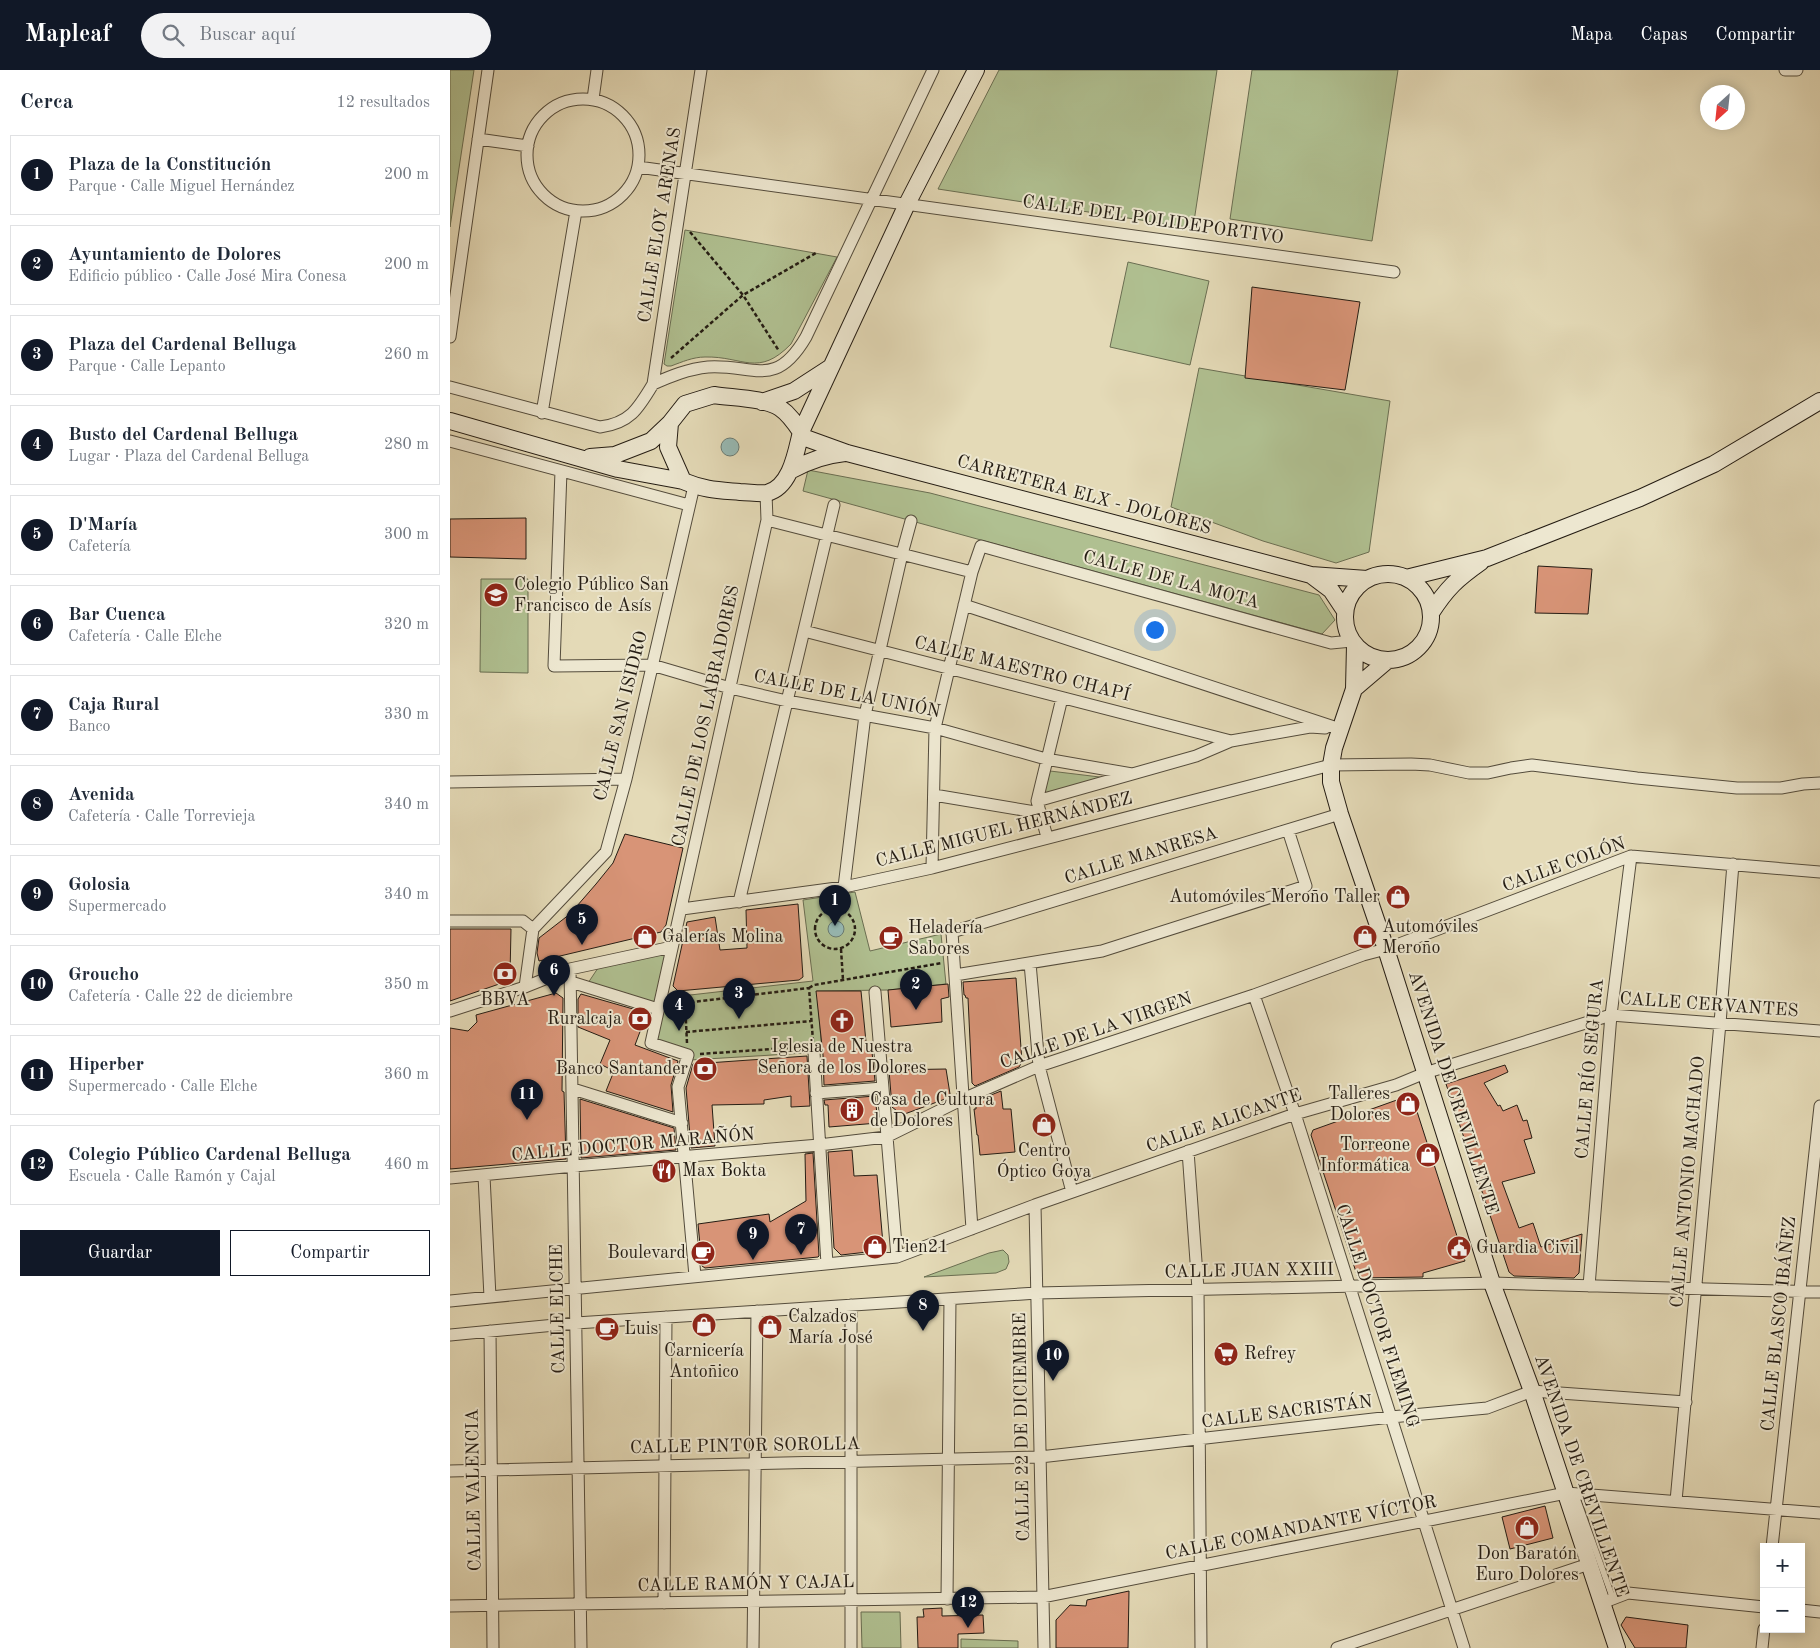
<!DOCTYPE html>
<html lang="es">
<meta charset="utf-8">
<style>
body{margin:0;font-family:"Old Standard TT",serif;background:#f2f2f3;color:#1f2937}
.controls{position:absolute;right:15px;bottom:15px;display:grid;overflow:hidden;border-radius:0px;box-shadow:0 2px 12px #0003}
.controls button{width:45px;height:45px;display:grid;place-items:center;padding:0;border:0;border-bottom:1px solid #e0e1e3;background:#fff;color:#1f2937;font:25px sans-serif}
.compass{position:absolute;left:1250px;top:15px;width:45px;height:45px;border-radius:50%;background:#fff;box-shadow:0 2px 12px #0003;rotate:207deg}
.you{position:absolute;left:704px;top:559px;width:18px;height:18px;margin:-12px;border:4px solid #fff;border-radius:50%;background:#1a73e8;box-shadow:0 0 0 8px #1a73e833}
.badge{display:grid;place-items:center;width:32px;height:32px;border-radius:50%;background:#111827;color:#fff;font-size:16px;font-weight:700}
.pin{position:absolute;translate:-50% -41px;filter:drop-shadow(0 1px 2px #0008)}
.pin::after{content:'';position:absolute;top:26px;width:18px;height:15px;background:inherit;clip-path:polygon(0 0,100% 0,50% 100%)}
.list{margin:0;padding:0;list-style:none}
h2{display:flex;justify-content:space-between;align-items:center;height:65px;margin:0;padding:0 20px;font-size:21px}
h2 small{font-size:16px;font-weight:400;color:#747a83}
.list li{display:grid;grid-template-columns:32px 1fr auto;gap:15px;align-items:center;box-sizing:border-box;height:80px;margin:0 10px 10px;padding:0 10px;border:1px solid #e0e1e3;border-radius:0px}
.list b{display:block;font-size:19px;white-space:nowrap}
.list p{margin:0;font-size:16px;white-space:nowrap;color:#747a83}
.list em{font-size:16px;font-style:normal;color:#747a83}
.actions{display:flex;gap:10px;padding:15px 20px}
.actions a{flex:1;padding:11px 0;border:1px solid #111827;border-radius:0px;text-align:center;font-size:18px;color:#111827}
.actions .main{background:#111827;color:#fff}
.icon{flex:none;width:28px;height:28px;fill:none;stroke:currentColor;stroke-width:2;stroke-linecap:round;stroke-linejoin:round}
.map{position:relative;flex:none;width:1370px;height:1578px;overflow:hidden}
header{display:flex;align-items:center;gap:30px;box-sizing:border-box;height:70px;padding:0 25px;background:#111827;color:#fff}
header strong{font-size:24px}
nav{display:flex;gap:28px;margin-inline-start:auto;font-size:18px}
.search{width:350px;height:45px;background:#f2f2f3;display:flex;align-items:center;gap:12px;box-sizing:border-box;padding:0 18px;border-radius:28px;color:#747a83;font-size:19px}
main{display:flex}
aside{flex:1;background:#fff}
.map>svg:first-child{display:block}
</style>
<header>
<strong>Mapleaf</strong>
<div class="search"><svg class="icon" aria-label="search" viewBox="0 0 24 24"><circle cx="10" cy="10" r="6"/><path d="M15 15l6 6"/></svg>Buscar aquí</div>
<nav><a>Mapa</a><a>Capas</a><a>Compartir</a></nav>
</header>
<main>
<aside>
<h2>Cerca<small>12 resultados</small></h2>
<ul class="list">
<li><span class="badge">1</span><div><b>Plaza de la Constitución</b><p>Parque · Calle Miguel Hernández</p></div><em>200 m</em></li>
<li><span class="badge">2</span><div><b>Ayuntamiento de Dolores</b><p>Edificio público · Calle José Mira Conesa</p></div><em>200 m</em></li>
<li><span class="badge">3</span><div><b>Plaza del Cardenal Belluga</b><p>Parque · Calle Lepanto</p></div><em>260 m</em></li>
<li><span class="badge">4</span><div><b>Busto del Cardenal Belluga</b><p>Lugar · Plaza del Cardenal Belluga</p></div><em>280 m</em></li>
<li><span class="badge">5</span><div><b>D'María</b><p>Cafetería</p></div><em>300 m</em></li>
<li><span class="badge">6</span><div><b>Bar Cuenca</b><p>Cafetería · Calle Elche</p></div><em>320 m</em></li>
<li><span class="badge">7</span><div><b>Caja Rural</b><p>Banco</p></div><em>330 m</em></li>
<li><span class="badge">8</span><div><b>Avenida</b><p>Cafetería · Calle Torrevieja</p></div><em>340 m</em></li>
<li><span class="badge">9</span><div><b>Golosia</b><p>Supermercado</p></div><em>340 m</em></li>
<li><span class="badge">10</span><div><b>Groucho</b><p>Cafetería · Calle 22 de diciembre</p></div><em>350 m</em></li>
<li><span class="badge">11</span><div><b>Hiperber</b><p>Supermercado · Calle Elche</p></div><em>360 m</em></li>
<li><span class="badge">12</span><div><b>Colegio Público Cardenal Belluga</b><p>Escuela · Calle Ramón y Cajal</p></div><em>460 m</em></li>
</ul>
<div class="actions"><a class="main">Guardar</a><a>Compartir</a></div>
</aside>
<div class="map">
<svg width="1370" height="1578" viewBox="0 0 1370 1578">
<rect width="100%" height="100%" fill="#e4dab7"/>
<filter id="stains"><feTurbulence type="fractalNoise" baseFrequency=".004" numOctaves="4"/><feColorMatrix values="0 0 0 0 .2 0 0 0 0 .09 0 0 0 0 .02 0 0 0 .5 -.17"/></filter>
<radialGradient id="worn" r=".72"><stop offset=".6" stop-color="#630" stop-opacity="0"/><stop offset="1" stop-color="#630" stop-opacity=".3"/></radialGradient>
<path fill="#b0c091" stroke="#6a6e52" d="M0,0H24L0,157Z
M549,0H767L743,158L488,119Z
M802,0H948L922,171L780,149Z
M235,160L387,187L341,274C308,308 293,286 255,287C243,287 232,292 221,296H217L214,294Z
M678,192L759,211L740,295L660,277Z
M749,298L940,331L919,482L886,493L813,471L721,437Z
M358,400L480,423L869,525L885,550L872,564L353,421Z
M31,509H78V603L30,602Z
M600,701L658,708L594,723Z
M405,822L420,881L491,864L496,914L438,920L367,921L372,982L240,990L204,971L214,928L363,911L353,830Z
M217,882L204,937L136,916L148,898Z
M553,1180L558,1185L559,1192L556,1199L546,1203L474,1207L539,1183Z
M411,1542H450L451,1578H412Z
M511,1569L568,1571V1578H511Z"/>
<path fill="#97bab5" stroke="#697b74" d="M271 377a9 9 0 1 1 18 0a9 9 0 1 1-18 0Z
M378 859a8 8 0 1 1 16 0a8 8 0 1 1-16 0Z"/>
<path fill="#d89477" stroke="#241c13" d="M802,217L910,232L895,320L795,308Z
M76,448V489L0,487V449Z
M1088,496L1142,499L1138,544L1085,543Z
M175,764L233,778L216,855L211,862L89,891L87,883L89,868L120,844L146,814L163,793Z
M348,834L353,907L349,910L228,921L223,916L237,852L265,847L270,880L297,878L296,840Z
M0,859H61L60,905L52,913L0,931Z
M566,908L572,992L569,997L525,1016L522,1013L518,928H516L515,925H514L513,912Z
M498,914L499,927L491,929L492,952L441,957L438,920Z
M366,921H411L417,982H422L425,1011L374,1015L373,985Z
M106,923L113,928L112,1021L114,1022L116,1089L0,1099V958L18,961L27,952L26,945Z
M131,924L197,943L185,975L228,991L221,1015L223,1042L156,1021L164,1001L150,994L160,970L128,957V929Z
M357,986L360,1036L341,1037V1026L314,1030V1034L262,1035L265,1076L241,1078L236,1018L243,994Z
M1055,995L1058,1002L1034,1013L1048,1036L1050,1035L1053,1041L1067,1035L1073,1051L1077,1050L1082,1068L1074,1070L1085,1103L1052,1112L1069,1158L1083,1153L1091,1177L1132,1164L1129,1203L1124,1208L1064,1206L1059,1202L996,1014Z
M496,999L500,1024L495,1029L452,1045L442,1037L439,1000Z
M551,1021L553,1039H561L565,1082L530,1085L528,1065H527L524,1039H526V1035L536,1027Z
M425,1026L428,1053L379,1057L378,1035H375L374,1030Z
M958,1026L963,1029L1015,1191L973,1203V1207L908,1208L861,1065L863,1060Z
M130,1029L224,1058L226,1080L131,1088Z
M402,1080L404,1106L427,1105L433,1174L426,1181L391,1185L384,1178L378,1082Z
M363,1083L369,1186L368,1187L255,1198L252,1196L248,1154L319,1144L320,1152L356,1131L355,1084Z
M1095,1436L1103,1468L1060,1479L1052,1447Z
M679,1521L678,1578H606V1550L620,1535L636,1536L637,1530Z
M492,1538V1546L533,1545L534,1563L508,1564V1578H468L467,1547H474L473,1539Z
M1176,1547L1238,1555L1236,1578H1185L1171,1555Z"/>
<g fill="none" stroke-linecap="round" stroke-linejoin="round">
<defs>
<path id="lane" d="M1125,1423L1163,1529"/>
<path id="street" d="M1335,0H1347
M143,29L147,0
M77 85a56 56 0 1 1 112 0a56 56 0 1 1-112 0Z
M28,69L78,76
M188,97L944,202
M0,267L38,0
M203,314C221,306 238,299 258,297C304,294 325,320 356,267L483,0
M0,317L150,357C180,353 188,339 203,314L251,0
M92,343L126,141
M0,371L239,435
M111,401L104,596L202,595L280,618L337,631L485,658L596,689L682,704
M317,450L522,502
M514,535L890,659
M354,561L781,671
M0,712L176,709
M484,725L591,743
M587,731L746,686L781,671L860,657L875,658
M597,767L587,731L612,628
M482,798L485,658L522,502L531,476L881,573L902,571
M394,817L415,645L452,484L461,451
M289,832L384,435
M232,839L394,817L482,798L881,695L961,694L980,695L1019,703H1038L1061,698L1082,695L1187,708L1287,718H1331L1353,714L1370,713
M0,851H73L83,859L75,917
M83,859L156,782L176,709L244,416
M580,893L589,996L622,1122
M120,899L131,1578
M505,905L652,881L856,816L838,760
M121,912L208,939
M425,922L447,1187
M804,925L845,1044L1014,1578
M0,941L75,917L120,899L222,877
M364,982L377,1194
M123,1019L232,1053
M366,1023L433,1018
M738,1081L748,1219L751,1578
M34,1106L40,1227
M0,1108L124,1096L369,1075L436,1067L513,1029L589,996L804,925L913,885L936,879L1181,786L1370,802
M585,1135L594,1578
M522,1159L502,862L890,744
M245,1206L228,1017L238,985L201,973L317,450L316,423
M1139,1216L1161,945L1181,786
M0,1231L447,1187L585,1135L845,1044L946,1015L975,1003L1161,945L1370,961
M40,1261L43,1578
M0,1265L126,1253L587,1223L1042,1213L1370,1222
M0,1401L590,1387L941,1347L1037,1338L1082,1321L1236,1332
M1226,1431L1270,953L1283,794
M1322,1477L1370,1036
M497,1529L500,1229
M214,1533L216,1247
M1152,1533L1178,1523L1314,1537
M0,1536L592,1527L1116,1423L1370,1443
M1351,1540L1370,1542
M303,1578L307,1241
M401,1578V1235
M887,1578L1139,1494
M1312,1578L1314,1559"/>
<path id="secondary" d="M264,325C282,328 315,328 330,338C339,344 345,353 351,362C346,382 341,417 317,423C309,424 298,422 290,422C267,420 255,420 233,411L218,377L220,353L235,334Z
M312,332L344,321L381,297
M0,351L168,399L233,411
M351,362L457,134L526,0
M350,366L397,383L861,505L917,509
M140,387L165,385L201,371L220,353
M342,400C360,390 375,385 395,383
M895 547a43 43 0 1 1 86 0a43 43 0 1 1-86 0Z
M861,505L881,520L895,541
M956,508L1037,488L1190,428L1264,394L1370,331
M981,543C997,518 1007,509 1031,492
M905,575L904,619L884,678L881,695V712L890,744L936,879L1042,1213L1082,1321L1167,1578
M904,619L938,590"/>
</defs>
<use href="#lane" stroke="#544c3c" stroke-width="8"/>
<use href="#street" stroke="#544c3c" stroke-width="13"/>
<use href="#secondary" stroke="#241c13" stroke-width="18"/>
<path stroke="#241c13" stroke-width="2.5" stroke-dasharray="4 2.5" stroke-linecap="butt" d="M240,162L293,225L329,281
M221,288L293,225L366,183
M365 859a20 20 0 1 1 40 0a20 20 0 1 1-40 0Z
M391,879L393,910
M359,918L364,915L492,893
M222,936L235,933
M236,962L361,951
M237,973L235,933L359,918L363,971
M250,984L352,977"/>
<use href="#lane" stroke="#ede7d0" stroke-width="5.5"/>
<use href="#street" stroke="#ede7d0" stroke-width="11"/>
<use href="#secondary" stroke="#ede7d0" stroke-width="16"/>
</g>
<defs>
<symbol id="school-disc" viewBox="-11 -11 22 22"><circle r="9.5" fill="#8f2418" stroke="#ede7d0"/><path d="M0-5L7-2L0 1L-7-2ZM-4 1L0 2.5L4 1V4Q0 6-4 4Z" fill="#fff"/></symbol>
<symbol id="shop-disc" viewBox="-11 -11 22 22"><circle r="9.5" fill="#8f2418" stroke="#ede7d0"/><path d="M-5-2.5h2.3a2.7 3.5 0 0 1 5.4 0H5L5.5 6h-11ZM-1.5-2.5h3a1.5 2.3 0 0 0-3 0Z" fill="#fff"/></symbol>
<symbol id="cafe-disc" viewBox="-11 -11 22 22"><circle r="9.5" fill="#8f2418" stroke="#ede7d0"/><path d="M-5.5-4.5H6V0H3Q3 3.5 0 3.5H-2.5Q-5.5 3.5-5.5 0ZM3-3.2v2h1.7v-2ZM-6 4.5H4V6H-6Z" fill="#fff"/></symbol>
<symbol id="bank-disc" viewBox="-11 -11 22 22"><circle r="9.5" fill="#8f2418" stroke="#ede7d0"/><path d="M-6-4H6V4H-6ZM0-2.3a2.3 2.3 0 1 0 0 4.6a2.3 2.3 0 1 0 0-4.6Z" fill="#fff"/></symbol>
<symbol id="church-disc" viewBox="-11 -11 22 22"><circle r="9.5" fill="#8f2418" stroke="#ede7d0"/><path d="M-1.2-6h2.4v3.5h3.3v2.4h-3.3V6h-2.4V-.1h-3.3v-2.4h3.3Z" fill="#fff"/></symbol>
<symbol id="building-disc" viewBox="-11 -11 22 22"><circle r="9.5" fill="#8f2418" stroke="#ede7d0"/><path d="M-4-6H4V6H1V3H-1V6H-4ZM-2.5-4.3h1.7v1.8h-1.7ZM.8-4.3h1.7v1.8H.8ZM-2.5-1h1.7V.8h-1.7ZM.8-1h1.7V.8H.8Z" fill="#fff"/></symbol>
<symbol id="restaurant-disc" viewBox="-11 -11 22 22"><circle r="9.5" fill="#8f2418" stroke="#ede7d0"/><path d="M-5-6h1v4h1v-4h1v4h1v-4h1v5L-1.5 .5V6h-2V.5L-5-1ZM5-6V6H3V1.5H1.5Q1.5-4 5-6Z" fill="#fff"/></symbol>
<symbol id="civic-disc" viewBox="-11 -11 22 22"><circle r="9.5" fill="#8f2418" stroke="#ede7d0"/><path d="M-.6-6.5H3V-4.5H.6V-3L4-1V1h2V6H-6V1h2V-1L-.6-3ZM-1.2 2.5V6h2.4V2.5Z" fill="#fff"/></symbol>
<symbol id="supermarket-disc" viewBox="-11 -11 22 22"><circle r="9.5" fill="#8f2418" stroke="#ede7d0"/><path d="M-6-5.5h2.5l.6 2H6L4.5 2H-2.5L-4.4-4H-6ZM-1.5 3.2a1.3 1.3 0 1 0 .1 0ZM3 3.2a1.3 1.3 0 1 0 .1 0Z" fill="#fff"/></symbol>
</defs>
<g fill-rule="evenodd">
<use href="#school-disc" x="32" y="511" width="28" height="28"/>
<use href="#shop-disc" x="934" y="813" width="28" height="28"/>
<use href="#shop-disc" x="181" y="853" width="28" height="28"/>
<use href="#shop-disc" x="901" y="853" width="28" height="28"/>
<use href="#cafe-disc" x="427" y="854" width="28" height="28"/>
<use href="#bank-disc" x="41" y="890" width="28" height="28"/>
<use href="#bank-disc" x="176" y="935" width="28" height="28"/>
<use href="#church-disc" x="378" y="937" width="28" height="28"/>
<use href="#bank-disc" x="241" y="985" width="28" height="28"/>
<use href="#shop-disc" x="944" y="1020" width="28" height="28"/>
<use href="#building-disc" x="388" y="1026" width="28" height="28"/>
<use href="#shop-disc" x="580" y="1041" width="28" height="28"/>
<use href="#shop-disc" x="964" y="1071" width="28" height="28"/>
<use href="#restaurant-disc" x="200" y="1087" width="28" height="28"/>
<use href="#shop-disc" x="411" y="1163" width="28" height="28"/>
<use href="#civic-disc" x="995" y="1164" width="28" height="28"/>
<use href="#cafe-disc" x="239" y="1169" width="28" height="28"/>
<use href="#shop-disc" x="240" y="1241" width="28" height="28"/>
<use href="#shop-disc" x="306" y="1243" width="28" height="28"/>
<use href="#cafe-disc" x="143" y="1245" width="28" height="28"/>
<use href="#supermarket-disc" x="762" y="1270" width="28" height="28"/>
<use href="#shop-disc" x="1063" y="1444" width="28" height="28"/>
</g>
<g text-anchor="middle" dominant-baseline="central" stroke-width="4" stroke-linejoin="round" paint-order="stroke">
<g font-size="18" fill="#241c13" stroke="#ede7d0">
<text transform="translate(703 150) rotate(8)">CALLE DEL POLIDEPORTIVO</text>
<text transform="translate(210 155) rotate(-81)">CALLE ELOY ARENAS</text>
<text transform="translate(634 425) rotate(15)">CARRETERA ELX - DOLORES</text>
<text transform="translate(721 510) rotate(15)">CALLE DE LA MOTA</text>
<text transform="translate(572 599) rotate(14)">CALLE MAESTRO CHAPÍ</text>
<text transform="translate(397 624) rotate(11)">CALLE DE LA UNIÓN</text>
<text transform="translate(171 646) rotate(-76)">CALLE SAN ISIDRO</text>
<text transform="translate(256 646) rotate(-78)">CALLE DE LOS LABRADORES</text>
<text transform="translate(554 760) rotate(-14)">CALLE MIGUEL HERNÁNDEZ</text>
<text transform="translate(691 786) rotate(-17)">CALLE MANRESA</text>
<text transform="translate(1114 795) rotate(-20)">CALLE COLÓN</text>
<text transform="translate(1259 935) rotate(4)">CALLE CERVANTES</text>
<text transform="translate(646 961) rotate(-19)">CALLE DE LA VIRGEN</text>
<text transform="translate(1140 999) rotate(-85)">CALLE RÍO SEGURA</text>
<text transform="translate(1003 1023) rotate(72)">AVENIDA DE CREVILLENTE</text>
<text transform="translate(774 1051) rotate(-19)">CALLE ALICANTE</text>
<text transform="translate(183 1075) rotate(-5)">CALLE DOCTOR MARAÑÓN</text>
<text transform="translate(1238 1112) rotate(-85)">CALLE ANTONIO MACHADO</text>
<text transform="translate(799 1201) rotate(-1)">CALLE JUAN XXIII</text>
<text transform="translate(108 1239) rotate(-91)">CALLE ELCHE</text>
<text transform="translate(927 1246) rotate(72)">CALLE DOCTOR FLEMING</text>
<text transform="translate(1329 1254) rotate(-84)">CALLE BLASCO IBÁÑEZ</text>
<text transform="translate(837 1342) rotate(-7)">CALLE SACRISTÁN</text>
<text transform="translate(572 1357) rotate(-91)">CALLE 22 DE DICIEMBRE</text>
<text transform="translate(295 1376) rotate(-1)">CALLE PINTOR SOROLLA</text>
<text transform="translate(1131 1406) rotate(71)">AVENIDA DE CREVILLENTE</text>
<text transform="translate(24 1420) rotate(-91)">CALLE VALENCIA</text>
<text transform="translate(851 1458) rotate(-11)">CALLE COMANDANTE VÍCTOR</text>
<text transform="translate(296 1514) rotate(-1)">CALLE RAMÓN Y CAJAL</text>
</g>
<g font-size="18" fill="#241c13" stroke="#ede7d0" text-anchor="start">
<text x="64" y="515">Colegio Público San<tspan x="64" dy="21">Francisco de Asís</tspan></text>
<text x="930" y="827" text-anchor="end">Automóviles Meroño Taller</text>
<text x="932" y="857">Automóviles<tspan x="932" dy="21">Meroño</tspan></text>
<text x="458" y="858">Heladería<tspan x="458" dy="21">Sabores</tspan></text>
<text x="212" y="867">Galerías Molina</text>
<text x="55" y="930" text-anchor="middle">BBVA</text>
<text x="172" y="949" text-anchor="end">Ruralcaja</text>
<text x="392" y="977" text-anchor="middle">Iglesia de Nuestra<tspan x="392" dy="21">Señora de los Dolores</tspan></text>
<text x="238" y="999" text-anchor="end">Banco Santander</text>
<text x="940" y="1024" text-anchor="end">Talleres<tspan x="940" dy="21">Dolores</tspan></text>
<text x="420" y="1030">Casa de Cultura<tspan x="420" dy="21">de Dolores</tspan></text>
<text x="960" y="1075" text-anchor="end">Torreone<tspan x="960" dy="21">Informática</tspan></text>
<text x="594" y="1081" text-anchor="middle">Centro<tspan x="594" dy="21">Óptico Goya</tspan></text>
<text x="232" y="1101">Max Bokta</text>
<text x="442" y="1177">Tien21</text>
<text x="1026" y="1178">Guardia Civil</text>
<text x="236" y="1183" text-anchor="end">Boulevard</text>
<text x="338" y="1247">Calzados<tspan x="338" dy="21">María José</tspan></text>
<text x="174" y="1259">Luis</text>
<text x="254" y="1281" text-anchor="middle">Carnicería<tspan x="254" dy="21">Antoñico</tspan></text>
<text x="794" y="1284">Refrey</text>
<text x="1077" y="1484" text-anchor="middle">Don Baratón<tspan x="1077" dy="21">Euro Dolores</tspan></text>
</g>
</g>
<rect width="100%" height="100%" filter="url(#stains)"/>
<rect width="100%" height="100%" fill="url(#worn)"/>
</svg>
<div class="controls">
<button>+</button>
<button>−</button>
</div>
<svg class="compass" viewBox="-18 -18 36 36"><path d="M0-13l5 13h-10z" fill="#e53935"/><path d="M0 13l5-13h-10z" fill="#747a83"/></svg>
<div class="you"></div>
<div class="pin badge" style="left:385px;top:856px">1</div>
<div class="pin badge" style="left:466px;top:940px">2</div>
<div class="pin badge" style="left:289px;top:949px">3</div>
<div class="pin badge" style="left:229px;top:961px">4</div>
<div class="pin badge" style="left:132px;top:875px">5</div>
<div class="pin badge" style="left:104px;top:926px">6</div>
<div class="pin badge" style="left:351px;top:1185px">7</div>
<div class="pin badge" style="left:473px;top:1261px">8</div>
<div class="pin badge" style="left:303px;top:1190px">9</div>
<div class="pin badge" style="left:603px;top:1311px">10</div>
<div class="pin badge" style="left:77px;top:1050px">11</div>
<div class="pin badge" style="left:518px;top:1558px">12</div>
</div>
</main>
